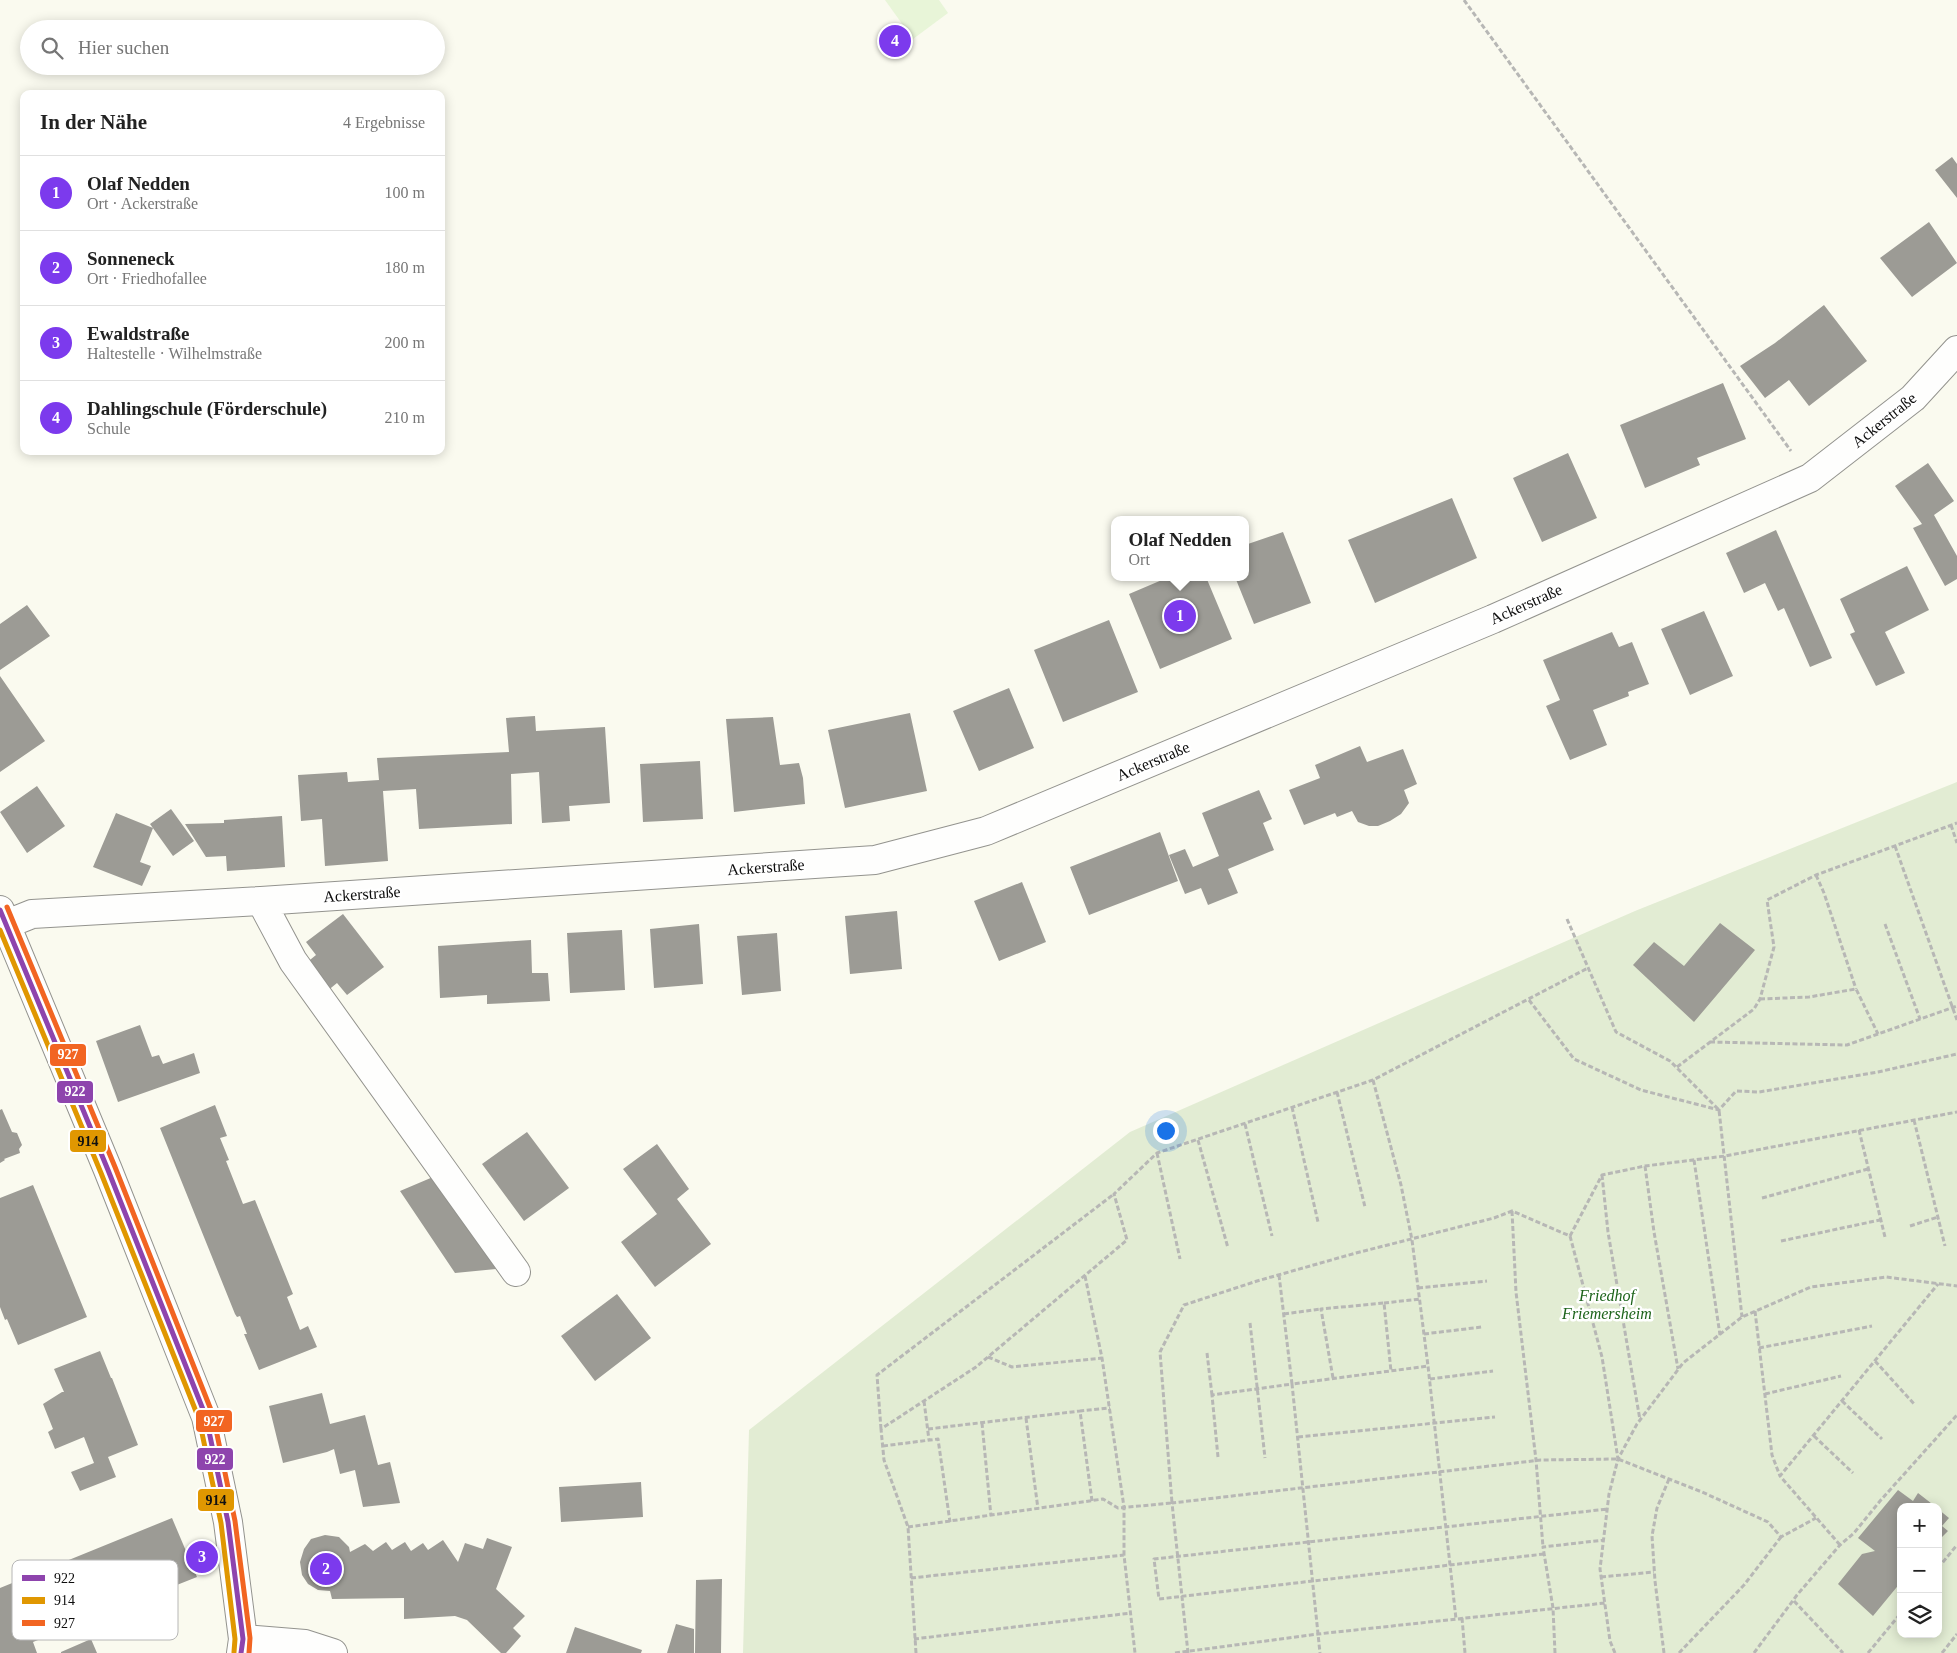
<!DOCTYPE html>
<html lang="de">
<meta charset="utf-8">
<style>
body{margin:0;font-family:"Times New Roman",serif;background:#f6f6f6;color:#222}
.controls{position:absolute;right:15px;bottom:15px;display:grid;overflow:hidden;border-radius:10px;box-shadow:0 2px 12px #0003}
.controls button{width:45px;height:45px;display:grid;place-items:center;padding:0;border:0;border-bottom:1px solid #e0e0e0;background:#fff;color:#222;font:25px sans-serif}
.you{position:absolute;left:1165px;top:1130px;width:18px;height:18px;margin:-12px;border:4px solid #fff;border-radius:50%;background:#1a73e8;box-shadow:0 0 0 8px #1a73e833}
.badge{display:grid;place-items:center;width:32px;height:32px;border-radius:50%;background:#7c3aed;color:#fff;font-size:16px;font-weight:700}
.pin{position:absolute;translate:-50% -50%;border:2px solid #fff;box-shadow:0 1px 5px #0006}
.popup{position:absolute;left:1111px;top:516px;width:138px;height:65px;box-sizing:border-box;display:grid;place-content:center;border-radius:10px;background:#fff;filter:drop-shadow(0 1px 4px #0005);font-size:16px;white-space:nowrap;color:#767676}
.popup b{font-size:19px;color:#222}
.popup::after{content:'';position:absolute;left:50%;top:100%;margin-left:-10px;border:10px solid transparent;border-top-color:#fff}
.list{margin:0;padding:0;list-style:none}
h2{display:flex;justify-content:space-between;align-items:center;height:65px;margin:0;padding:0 20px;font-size:21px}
h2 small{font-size:16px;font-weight:400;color:#767676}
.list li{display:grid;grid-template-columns:32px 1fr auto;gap:15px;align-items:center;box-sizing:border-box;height:75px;padding:0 20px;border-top:1px solid #e0e0e0}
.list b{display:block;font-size:19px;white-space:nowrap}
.list p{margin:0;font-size:16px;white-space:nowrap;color:#767676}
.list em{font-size:16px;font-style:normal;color:#767676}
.icon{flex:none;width:28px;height:28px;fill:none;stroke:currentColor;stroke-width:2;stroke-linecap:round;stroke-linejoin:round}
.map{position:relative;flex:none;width:1957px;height:1653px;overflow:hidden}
.search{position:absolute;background:#fff;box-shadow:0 2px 12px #0003;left:20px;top:20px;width:425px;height:55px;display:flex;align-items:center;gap:12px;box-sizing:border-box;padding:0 18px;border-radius:28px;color:#767676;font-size:19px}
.panel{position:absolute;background:#fff;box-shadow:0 2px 12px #0003;left:20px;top:90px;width:425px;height:365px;border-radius:10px}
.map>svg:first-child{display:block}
</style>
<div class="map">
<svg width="1957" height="1653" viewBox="0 0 1957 1653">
<rect width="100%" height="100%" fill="#fafaef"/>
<path fill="#e2ecd3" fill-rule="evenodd" d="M1957,782V1653H743L749,1430L1130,1132L1635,911ZM1901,1507H1938V1634H1901Z"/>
<path fill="#e8f5d8" d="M885,0H939L948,13L913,39Z"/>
<path fill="#9c9b95" d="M1952,157L1957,164V198L1935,170Z
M1929,222L1957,263L1912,297L1880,258Z
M1824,305L1867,361L1809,406L1789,380L1765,398L1740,366L1775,343Z
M1723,383L1746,439L1697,458L1700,465L1645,488L1620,425Z
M1568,453L1597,518L1542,542L1513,478Z
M1928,463L1954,501L1934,515L1957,556V579L1945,586L1913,528L1922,524L1895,486Z
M1452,498L1477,558L1375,603L1348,540Z
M1776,530L1832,658L1810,667L1784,608L1778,611L1765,583L1744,593L1726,553Z
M1283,532L1311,603L1254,624L1235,577H1245V545Z
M1907,566L1929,610L1885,632L1905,673L1876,686L1850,634L1855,632L1840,599Z
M1169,577H1206L1232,639L1160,669L1129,594Z
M27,605L50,636L0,670V624Z
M1704,611L1733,676L1690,695L1661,629Z
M1109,620L1138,692L1063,722L1034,650Z
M1612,632L1619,647L1632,642L1649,684L1628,692L1629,696L1593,710L1607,745L1570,760L1546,706L1560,700L1543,660Z
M0,676L45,741L0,772Z
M1009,688L1034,748L979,771L953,711Z
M910,713L927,791L845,808L828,730Z
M535,716L536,731L605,727L610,803L569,806L570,821L542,823L539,772L511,774L512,824L419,829L416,789L383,791L388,861L325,866L322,819L301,821L298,775L347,772L348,782L379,780L377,758L509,752L506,718Z
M773,717L780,765L799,763L803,778L805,804L734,812L726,719Z
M1360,746L1367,762L1403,749L1417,784L1404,790L1409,803L1401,814L1390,821L1378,826H1369L1358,822L1352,811L1337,817L1335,813L1304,825L1289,790L1320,778L1315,765Z
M700,761L703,819L643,822L640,764Z
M37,786L65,826L27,853L0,812Z
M1259,790L1272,819L1263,823L1274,850L1228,869L1238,893L1208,905L1201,888L1185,894L1169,855L1185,849L1193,867L1219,856L1202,813Z
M171,809L194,841L173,856L150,824Z
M116,813L153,828L140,862L151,866L142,886L93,867Z
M282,816L285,867L227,871L226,856L206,857L185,824L224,823V820Z
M1160,832L1178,881L1089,915L1070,867Z
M1022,882L1046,942L999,961L974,901Z
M897,911L902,969L850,974L845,916Z
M343,914L384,967L347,995L337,983L326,992L305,964L316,955L306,942Z
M1720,923L1755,950L1694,1022L1633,965L1654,942L1684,966Z
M699,924L703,984L654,988L650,929Z
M622,930L625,990L570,993L567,933Z
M777,933L781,991L742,995L737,936Z
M531,940L532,973H548L550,1001L487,1004V995L440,998L438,946Z
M140,1025L152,1057L159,1055L163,1064L194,1053L200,1073L118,1102L96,1041Z
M215,1105L227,1136L220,1138L229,1160L226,1161L243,1204L255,1200L293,1294L287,1297L300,1330L308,1326L317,1347L259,1370L244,1334H247L240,1316L237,1317L235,1314L160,1128Z
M2,1109L12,1132L17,1133L22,1145L19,1149L20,1153L4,1159L5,1160L0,1163V1110Z
M527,1132L569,1188L524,1221L482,1164Z
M657,1144L689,1189L677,1199L711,1244L655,1287L621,1242L657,1214L623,1169Z
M433,1177L496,1269L455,1273L400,1191Z
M33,1185L87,1317L18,1345L7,1319L5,1320L0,1307V1198Z
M617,1294L651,1338L595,1381L561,1336Z
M100,1351L111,1378H112L138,1445L108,1457L116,1477L80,1491L71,1472L94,1463L84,1437L55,1449L48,1432L53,1429L43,1404L62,1392H64L54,1369Z
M322,1393L330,1424L365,1415L378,1465L390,1462L400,1503L363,1507L355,1470L340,1474L334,1449L327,1452L283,1463L269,1406Z
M641,1482L643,1517L561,1522L559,1487Z
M1898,1490L1913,1501L1918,1493L1936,1507H1901V1582L1873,1616L1838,1584L1862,1554L1875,1551L1858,1538Z
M1938,1509L1949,1518L1942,1526L1948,1531L1938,1541Z
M172,1518L197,1577L33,1642L37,1653H0V1588Z
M325,1535L339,1537L349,1547L350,1552L365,1544L373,1551L386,1542L392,1550L405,1542L411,1551L423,1543L428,1550L443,1540L458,1562L465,1543L483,1549L487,1538L512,1547L496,1589L525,1616L513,1628L521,1636L506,1653H501L467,1620L455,1616L404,1619V1598L332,1599L330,1591L318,1590L308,1584L302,1575L300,1562L304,1549L311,1539Z
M722,1579L721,1653H695L696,1580Z
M676,1624L694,1629V1653H667Z
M575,1627L642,1650L641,1653H566Z
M91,1639L97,1653H61V1652Z"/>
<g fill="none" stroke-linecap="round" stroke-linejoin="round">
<defs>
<path id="minor" d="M261,901L293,961L516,1272
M0,910L108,1170L206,1417L228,1522L243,1639L241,1653
M7,924L32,914L261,901L875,860L986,831L1493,619L1810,478L1913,398L1957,350
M243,1639L305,1644L333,1653"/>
</defs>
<use href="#minor" stroke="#93938e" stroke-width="30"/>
<path stroke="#b7b7b5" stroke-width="3" stroke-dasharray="5 2.5" stroke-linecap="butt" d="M1464,0L1791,451
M1951,825L1957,843
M1895,846L1957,1020
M1816,875L1824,893L1856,989
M1567,919L1616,1032L1670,1061L1719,1110L1742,1317
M1885,924L1920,1019
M1760,999L1809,997L1856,989L1878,1034
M1529,1000L1574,1059L1641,1090L1719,1110L1736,1091L1759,1092L1878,1072L1957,1054
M1710,1042L1847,1045L1957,1006
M1677,1067L1754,1009L1760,999L1774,947L1767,900L1816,875L1957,823
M1373,1080L1401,1185L1412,1240L1428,1366
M1337,1092L1365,1207
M1292,1107L1318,1222
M1914,1120L1945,1246
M1245,1124L1272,1236
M1859,1130L1885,1237
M1198,1140L1228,1248
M1157,1153L1180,1259
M1694,1160L1720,1335
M1645,1166L1654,1232L1678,1369
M1602,1175L1608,1232L1640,1420
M1762,1198L1868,1169
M1512,1211L1516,1292L1536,1460L1543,1547
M1910,1226L1938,1217
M1570,1236L1602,1357L1618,1459
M1781,1241L1880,1220
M1279,1275L1292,1384L1428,1366L1456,1619
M1085,1276L1102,1358L1124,1507V1555
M1418,1288L1487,1281
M1384,1303L1420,1299
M1755,1311L1772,1455L1780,1476
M1284,1314L1321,1309
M1250,1323L1265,1458
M1424,1334L1482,1327
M1759,1348L1872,1326
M1207,1353L1212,1395
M988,1357L1012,1367L1102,1358
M1875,1361L1915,1405
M1333,1378L1321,1309L1384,1303L1391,1371
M1430,1379L1493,1371
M1765,1394L1841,1376
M924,1401L929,1440
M1842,1401L1882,1439
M1026,1418L1038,1509
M982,1423L991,1516
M881,1429L877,1375L1114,1194
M928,1429L1080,1411
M1814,1436L1853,1473
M1298,1437L1495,1417
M883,1446L938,1439L950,1522
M1218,1457L1212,1395L1292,1384L1320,1653
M1092,1501L1080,1411L1110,1408
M908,1527L1103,1499L1118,1508L1172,1503L1160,1352L1184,1305L1257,1281L1356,1253L1494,1218L1512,1211L1570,1236L1602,1175L1645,1166L1725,1156L1957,1112
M1840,1545L1780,1476L1938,1284
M1544,1554L1159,1599L1154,1559L1608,1509
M1938,1568L1957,1545
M1601,1577L1654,1572
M911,1578L1124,1555L1135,1653
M1794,1601L1843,1653
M1462,1618L1465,1653
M914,1639L1131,1613
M916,1653L908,1527L884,1460L881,1429L976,1367L1127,1240L1114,1194L1157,1153L1373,1080L1588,968
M1175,1653L1318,1634L1605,1603
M1188,1653L1172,1503L1541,1460L1618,1459L1702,1492L1768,1522L1781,1537L1816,1518
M1555,1653L1553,1608L1543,1547L1604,1540
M1615,1653L1610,1641L1600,1569L1609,1494L1618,1459L1637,1424L1683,1363L1742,1317L1811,1287L1886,1277L1957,1286
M1664,1653L1655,1581L1652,1536L1657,1508L1669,1479
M1679,1653L1744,1585L1781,1537
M1754,1653L1797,1595L1840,1545L1854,1533L1880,1501L1957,1415
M1868,1653L1901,1613
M1942,1653L1957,1634"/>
<use href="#minor" stroke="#fefefd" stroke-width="28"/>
<defs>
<path id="bus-1" d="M0,910L108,1170L206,1417L228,1522L243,1639L241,1653"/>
<path id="bus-2" d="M0,930L101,1173L199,1419L221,1523L235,1639L234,1652"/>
<path id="bus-3" d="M7,907L115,1167L213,1415L235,1521L250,1638L249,1653"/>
</defs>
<use href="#bus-1" stroke="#fff" stroke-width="9"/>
<use href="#bus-2" stroke="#fff" stroke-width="9"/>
<use href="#bus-3" stroke="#fff" stroke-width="9"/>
<use href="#bus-1" stroke="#8e44ad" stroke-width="5"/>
<use href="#bus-2" stroke="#e09701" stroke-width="5"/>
<use href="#bus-3" stroke="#f26522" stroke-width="5"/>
</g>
<g text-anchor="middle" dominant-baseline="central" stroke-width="5" stroke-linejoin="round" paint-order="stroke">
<g font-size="16" fill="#0c0c0c" stroke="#fff">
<text transform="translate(1884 420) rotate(-39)">Ackerstraße</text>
<text transform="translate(1526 604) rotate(-24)">Ackerstraße</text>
<text transform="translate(1153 761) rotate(-23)">Ackerstraße</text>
<text transform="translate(766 867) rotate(-4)">Ackerstraße</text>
<text transform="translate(362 894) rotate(-4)">Ackerstraße</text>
</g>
<g font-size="16" font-style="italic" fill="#1d641b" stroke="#fff">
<text x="1607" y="1295">Friedhof<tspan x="1607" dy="18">Friemersheim</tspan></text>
</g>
</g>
<rect x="12" y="1560" width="166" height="80" rx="8" fill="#fff" stroke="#b6b6b6" stroke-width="1"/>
<rect x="22" y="1575" width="23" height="6" fill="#8e44ad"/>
<rect x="22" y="1597" width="23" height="7" fill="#e09701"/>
<rect x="22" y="1620" width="23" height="6" fill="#f26522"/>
<g font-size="14" fill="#0c0c0c">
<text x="54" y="1583">922</text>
<text x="54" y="1605">914</text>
<text x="54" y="1628">927</text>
</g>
<g stroke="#fff" stroke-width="2">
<rect x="49" y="1043" width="38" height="24" rx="5" fill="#f26522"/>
<rect x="56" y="1080" width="38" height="24" rx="5" fill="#8e44ad"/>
<rect x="69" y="1129" width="38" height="24" rx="5" fill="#e09701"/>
<rect x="195" y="1409" width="38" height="24" rx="5" fill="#f26522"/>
<rect x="196" y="1447" width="38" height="24" rx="5" fill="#8e44ad"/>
<rect x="197" y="1488" width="38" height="24" rx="5" fill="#e09701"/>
</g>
<g font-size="14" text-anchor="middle" font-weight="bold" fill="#fff">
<text x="68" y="1059">927</text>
<text x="75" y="1096">922</text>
<text x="214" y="1426">927</text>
<text x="215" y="1464">922</text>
</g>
<g font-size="14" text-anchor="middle" font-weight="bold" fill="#111">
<text x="88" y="1146">914</text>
<text x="216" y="1505">914</text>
</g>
</svg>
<div class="controls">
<button>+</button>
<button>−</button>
<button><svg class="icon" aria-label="layers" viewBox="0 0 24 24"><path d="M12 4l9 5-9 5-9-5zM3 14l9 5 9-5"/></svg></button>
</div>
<div class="you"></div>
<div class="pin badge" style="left:1180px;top:616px">1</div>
<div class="popup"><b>Olaf Nedden</b>Ort</div>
<div class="pin badge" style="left:326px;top:1569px">2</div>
<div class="pin badge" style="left:202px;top:1557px">3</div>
<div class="pin badge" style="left:895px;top:41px">4</div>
<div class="search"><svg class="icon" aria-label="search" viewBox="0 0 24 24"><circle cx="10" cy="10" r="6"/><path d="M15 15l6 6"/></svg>Hier suchen</div>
<section class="panel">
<h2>In der Nähe<small>4 Ergebnisse</small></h2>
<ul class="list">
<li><span class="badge">1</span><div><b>Olaf Nedden</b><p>Ort · Ackerstraße</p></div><em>100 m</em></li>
<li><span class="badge">2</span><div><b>Sonneneck</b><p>Ort · Friedhofallee</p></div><em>180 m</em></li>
<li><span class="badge">3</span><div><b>Ewaldstraße</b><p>Haltestelle · Wilhelmstraße</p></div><em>200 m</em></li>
<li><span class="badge">4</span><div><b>Dahlingschule (Förderschule)</b><p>Schule</p></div><em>210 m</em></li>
</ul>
</section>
</div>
